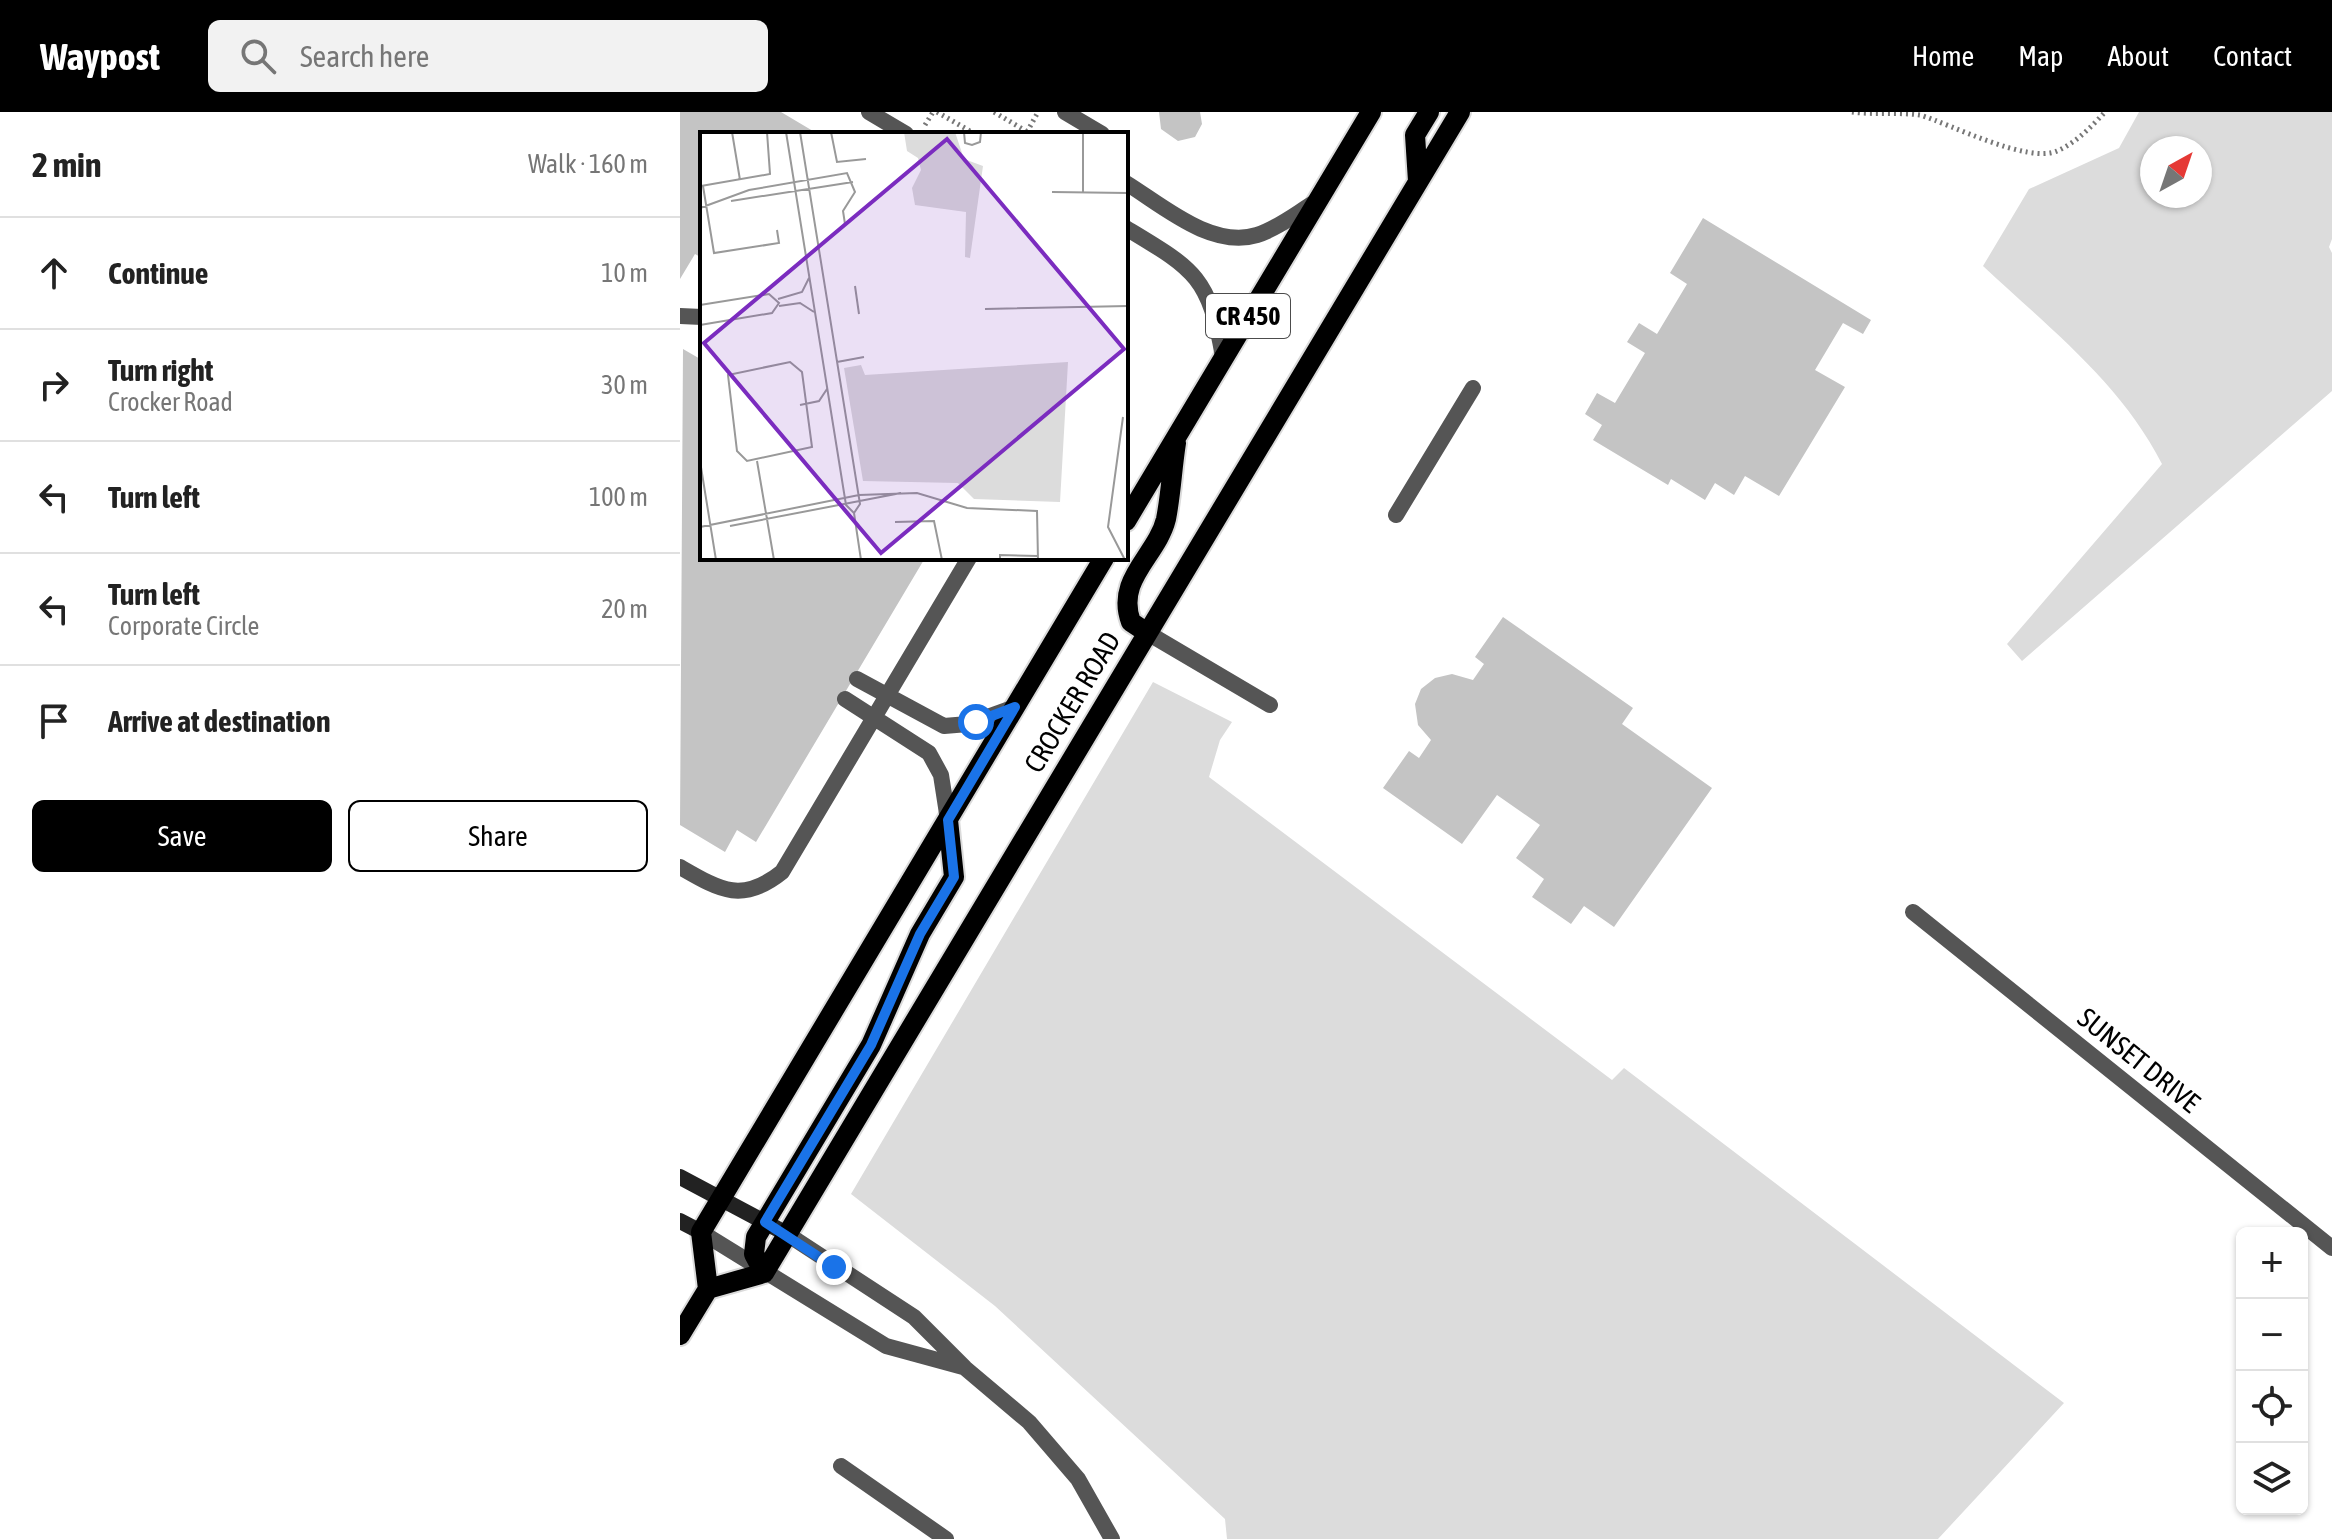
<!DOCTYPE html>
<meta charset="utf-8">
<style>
body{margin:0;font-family:"Asap Condensed",sans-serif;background:#f2f2f2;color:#222}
.controls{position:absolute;right:24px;bottom:24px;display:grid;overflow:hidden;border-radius:12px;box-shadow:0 2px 6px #0004}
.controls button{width:72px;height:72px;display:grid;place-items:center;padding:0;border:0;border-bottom:2px solid #e0e0e0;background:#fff;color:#222;font:40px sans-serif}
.compass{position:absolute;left:1460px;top:24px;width:72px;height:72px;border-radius:50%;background:#fff;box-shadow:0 2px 6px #0004;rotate:40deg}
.stop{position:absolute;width:24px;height:24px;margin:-18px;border:6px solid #1a73e8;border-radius:50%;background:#fff}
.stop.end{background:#1a73e8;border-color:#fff;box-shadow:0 2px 8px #0008}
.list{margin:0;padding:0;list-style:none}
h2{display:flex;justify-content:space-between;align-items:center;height:104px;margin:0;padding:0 32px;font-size:34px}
h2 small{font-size:26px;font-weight:400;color:#767676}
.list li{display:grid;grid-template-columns:52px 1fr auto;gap:24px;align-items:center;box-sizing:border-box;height:112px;padding:0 32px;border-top:2px solid #e0e0e0}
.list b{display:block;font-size:30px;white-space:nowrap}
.list p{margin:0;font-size:26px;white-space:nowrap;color:#767676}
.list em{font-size:26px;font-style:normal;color:#767676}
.actions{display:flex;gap:16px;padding:24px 32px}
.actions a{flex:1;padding:18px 0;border:2px solid #000;border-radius:12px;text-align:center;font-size:28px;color:#000}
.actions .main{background:#000;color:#fff}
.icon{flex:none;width:44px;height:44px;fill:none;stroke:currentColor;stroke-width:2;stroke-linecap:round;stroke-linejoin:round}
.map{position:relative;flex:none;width:1652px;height:1427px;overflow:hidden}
header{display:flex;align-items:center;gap:48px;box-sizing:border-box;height:112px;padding:0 40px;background:#000;color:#fff}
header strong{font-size:38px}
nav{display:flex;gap:44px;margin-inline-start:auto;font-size:28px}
.search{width:560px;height:72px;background:#f2f2f2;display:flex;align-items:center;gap:20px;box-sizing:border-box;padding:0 28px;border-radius:12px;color:#767676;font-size:30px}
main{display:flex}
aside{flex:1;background:#fff}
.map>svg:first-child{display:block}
</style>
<header>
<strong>Waypost</strong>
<div class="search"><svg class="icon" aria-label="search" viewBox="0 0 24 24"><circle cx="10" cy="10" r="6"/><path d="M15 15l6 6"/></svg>Search here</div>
<nav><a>Home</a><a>Map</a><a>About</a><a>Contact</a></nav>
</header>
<main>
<aside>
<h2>2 min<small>Walk · 160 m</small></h2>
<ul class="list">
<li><svg class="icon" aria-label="ahead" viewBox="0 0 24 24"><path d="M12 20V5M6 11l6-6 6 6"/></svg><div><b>Continue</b></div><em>10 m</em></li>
<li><svg class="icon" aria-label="right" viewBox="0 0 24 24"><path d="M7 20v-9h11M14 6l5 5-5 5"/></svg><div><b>Turn right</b><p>Crocker Road</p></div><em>30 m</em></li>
<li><svg class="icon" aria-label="left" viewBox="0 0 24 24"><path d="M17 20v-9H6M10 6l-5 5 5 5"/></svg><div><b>Turn left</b></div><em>100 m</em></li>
<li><svg class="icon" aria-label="left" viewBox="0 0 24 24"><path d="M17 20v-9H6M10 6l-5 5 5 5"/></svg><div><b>Turn left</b><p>Corporate Circle</p></div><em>20 m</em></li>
<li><svg class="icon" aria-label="arrive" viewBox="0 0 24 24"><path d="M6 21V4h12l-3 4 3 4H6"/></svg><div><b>Arrive at destination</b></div></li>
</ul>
<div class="actions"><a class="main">Save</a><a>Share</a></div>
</aside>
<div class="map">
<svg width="1652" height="1427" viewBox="0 0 1652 1427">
<rect width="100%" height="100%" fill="#fff"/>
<path fill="#dcdcdc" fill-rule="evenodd" d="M1459,0H1652V127L1649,135L1652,141V279L1342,549L1327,532L1482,352C1441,271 1368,215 1303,154L1349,77L1439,36ZM1472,36H1520V84H1472Z
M473,570L552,610L540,628L529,665L932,968L944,956L1384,1291L1258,1427H547L545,1407L315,1194L171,1082Z"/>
<path fill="#c4c4c4" d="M0,0H101L138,22H22V146L15,142L0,167Z
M479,0H520L522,12L515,25L498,29L481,17Z
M1023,106L1191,208L1183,222L1163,211L1135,258L1165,275L1099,384L1065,364L1054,383L1035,371L1025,388L991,367L988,373L913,328L922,313L905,302L917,281L935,291L965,241L947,230L959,211L977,222L1007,172L990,161Z
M3,237L22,248V446H245L76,730L57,718L45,740L0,713Z
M823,505L953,596L942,612L1032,676L934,815L904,794L891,812L852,785L864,767L836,746L860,713L817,683L782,732L703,676L729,639L739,646L751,628L738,613L735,592L741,577L755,566L772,562L793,568L804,552L795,545Z"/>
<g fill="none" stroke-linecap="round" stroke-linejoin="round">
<defs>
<path id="primary" d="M738,69L735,23L749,0
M446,409L691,0
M466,520L451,510C435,467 477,444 486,407C491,382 492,356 496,331
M84,1161L74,1142L76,1125L191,933L240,822L274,765L268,708
M28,1177L84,1161L780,0
M0,1223L28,1177L21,1120L424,446"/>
</defs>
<use href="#primary" stroke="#dbdbdb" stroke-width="24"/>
<path stroke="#777" stroke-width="5" stroke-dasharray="2 4" stroke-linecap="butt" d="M257,0L295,22
M314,0L351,22
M1172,0C1193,3 1218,0 1240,3C1270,12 1348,52 1377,39C1396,31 1412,14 1425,0
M245,13L253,0
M347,20L358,0"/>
<path stroke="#555" stroke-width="16" d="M0,204L22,205
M716,403L793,276
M466,520L590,593
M177,567L264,614L288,612L335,595
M165,587L249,641L261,663L268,708
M0,755C40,778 62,792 102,760L289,446
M161,1354L266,1427"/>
<path stroke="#555" stroke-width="16" d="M189,0L226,22
M385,0L422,22
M446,71C482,93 531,137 577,123C599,116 618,100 637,89
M446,116C514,157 529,164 543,245
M1233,800L1652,1136
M21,1120L206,1234L283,1255
M107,1122L234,1205L285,1256L349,1310L398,1367L432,1427"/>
<path stroke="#222" stroke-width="16" d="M0,1065L107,1122
M0,1109L21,1120"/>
<use href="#primary" stroke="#000" stroke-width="20"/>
</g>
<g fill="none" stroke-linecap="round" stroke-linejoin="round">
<path stroke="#1a73e8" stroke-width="10" d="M154,1155L85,1110L191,933L240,822L274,765L268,708L335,595L296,610"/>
</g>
<g text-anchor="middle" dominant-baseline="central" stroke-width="8" stroke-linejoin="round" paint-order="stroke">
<rect fill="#fff" stroke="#4c4c4c" stroke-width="2" x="526" y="182" width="84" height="44" rx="6"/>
<g font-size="26" font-weight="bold" fill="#000">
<text x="568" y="204">CR 450</text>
</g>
<g font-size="28" fill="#000" stroke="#fff">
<text transform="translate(392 590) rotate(-59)">CROCKER ROAD</text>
<text transform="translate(1459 948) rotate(39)">SUNSET DRIVE</text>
</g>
</g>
<g transform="translate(20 20)">
<rect width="428" height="428" fill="#fff"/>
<path d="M255,0L264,27L283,34L270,126L265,125L266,80L215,73L212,56L221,38L218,26L207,19L204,0ZM368,230L360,370L274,367L258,351L163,349L144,236L161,233L165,243Z" fill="#dcdcdc"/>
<path fill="none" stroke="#999" stroke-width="2" d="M32,0L40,48M86,0L146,373L154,381L161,428M100,0L160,372L154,381M131,0L137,30L166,27M264,0L265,11L272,13L280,10L281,0M1,54L70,42L67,0M3,54L14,121L79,111L77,98M352,60L428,61M383,60V0M31,69L153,50M0,76L49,58L147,41L155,60L143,79L145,92M155,154L159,182M78,167L102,160L109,146M0,173L69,162L79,171L72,181L0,193M79,174L100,171L114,180M285,177L428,174M90,230L102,240L112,315L47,329L37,319L28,243ZM137,230L164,225M100,273L119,269L127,257M423,285L408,395L425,428M0,329L16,428M57,329L74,428M195,390L234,389L242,428M30,394L201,361M0,395L159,363L217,361L267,376L337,379L338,428M300,428V423L338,424"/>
<path fill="#7b2cbf" fill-opacity="0.15" stroke="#7b2cbf" stroke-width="4" d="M247,7L424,217L181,421L4,211Z"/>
<rect width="428" height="428" fill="none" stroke="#000" stroke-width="4"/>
</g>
</svg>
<div class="controls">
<button>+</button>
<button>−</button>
<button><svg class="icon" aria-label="locate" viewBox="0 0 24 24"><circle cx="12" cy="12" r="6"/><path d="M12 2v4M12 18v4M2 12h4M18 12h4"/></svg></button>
<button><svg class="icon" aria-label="layers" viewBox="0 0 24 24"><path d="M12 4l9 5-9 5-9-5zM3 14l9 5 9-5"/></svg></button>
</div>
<svg class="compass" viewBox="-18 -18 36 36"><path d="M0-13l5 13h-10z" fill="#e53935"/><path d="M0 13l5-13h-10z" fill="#767676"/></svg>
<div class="stop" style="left:296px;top:610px"></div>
<div class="stop end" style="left:154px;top:1155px"></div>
</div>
</main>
